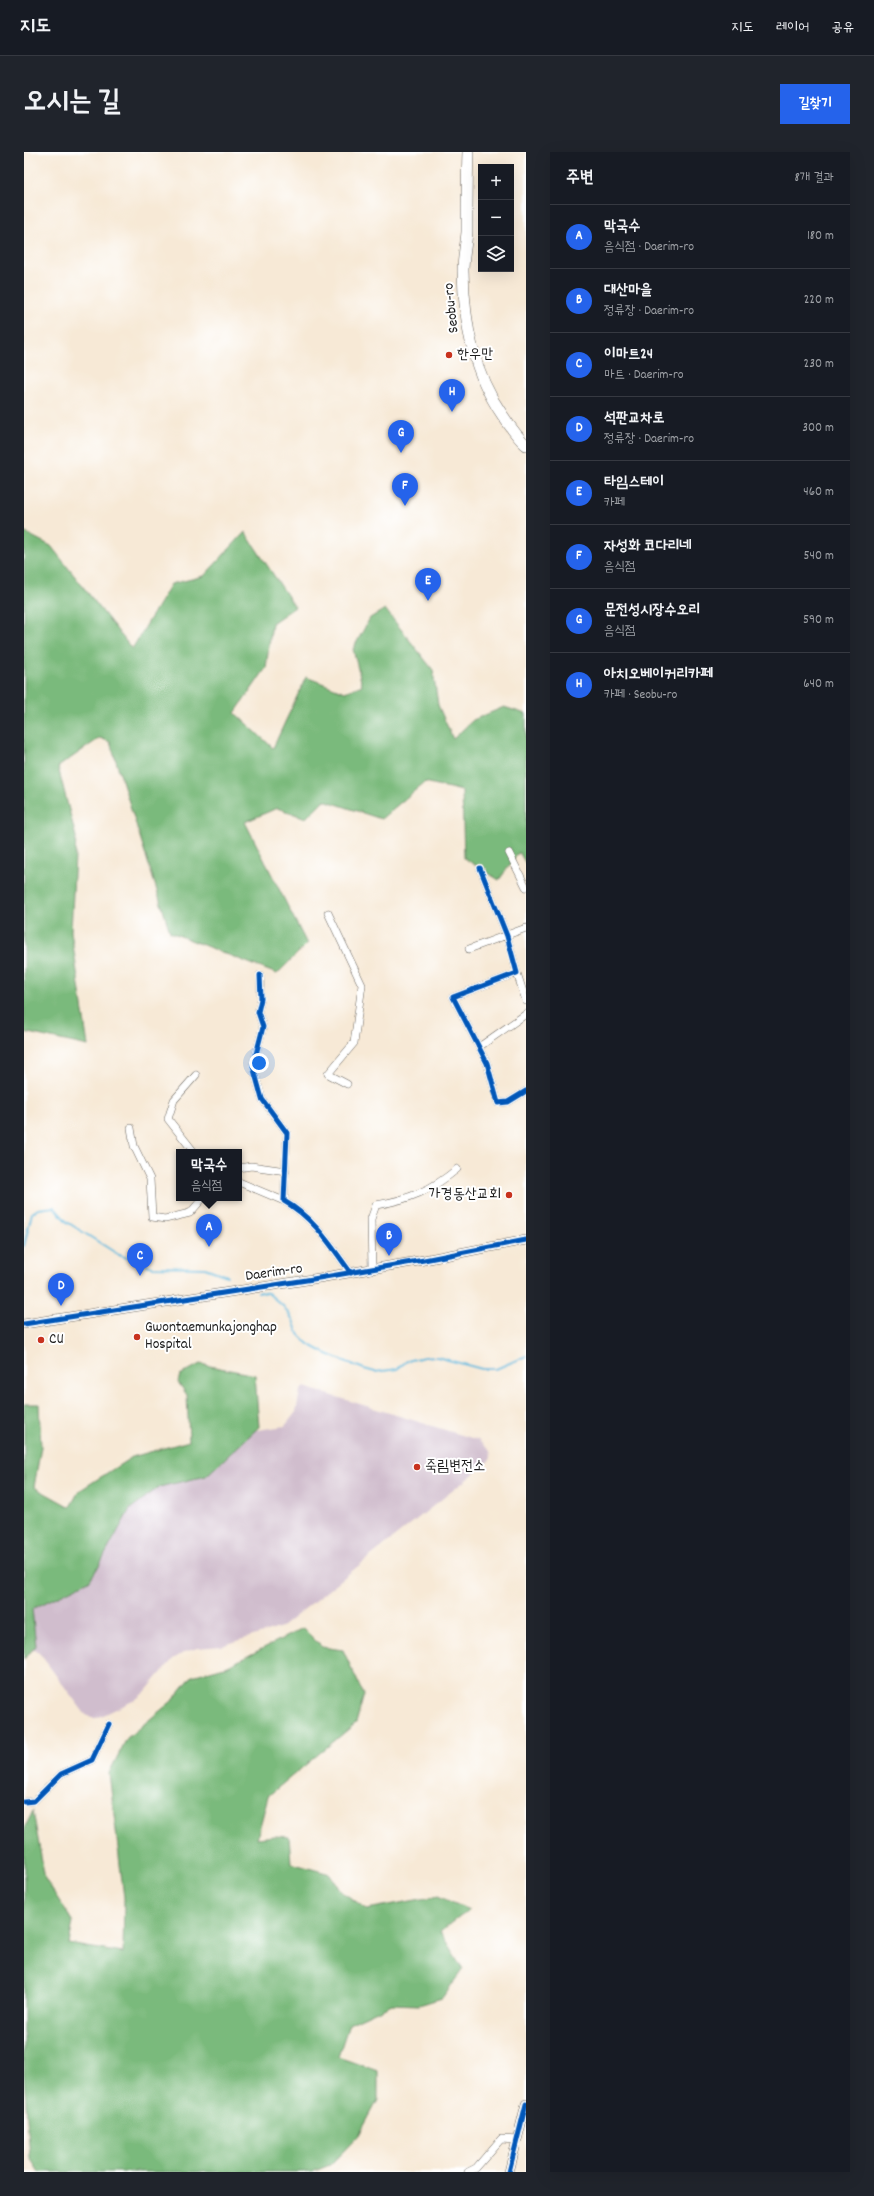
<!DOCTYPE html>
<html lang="ko">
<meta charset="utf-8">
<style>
body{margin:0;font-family:Dekko,"Poor Story",sans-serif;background:#20242c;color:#f1f3f6}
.controls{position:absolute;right:12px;top:12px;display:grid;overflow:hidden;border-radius:0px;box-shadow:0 4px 16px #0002}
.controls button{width:36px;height:36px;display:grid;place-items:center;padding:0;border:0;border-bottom:1px solid #363941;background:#171b24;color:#f1f3f6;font:20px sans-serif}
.you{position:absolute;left:235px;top:911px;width:14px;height:14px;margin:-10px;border:3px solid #fff;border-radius:50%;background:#1a73e8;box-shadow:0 0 0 6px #1a73e833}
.badge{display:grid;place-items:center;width:26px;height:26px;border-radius:50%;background:#2563eb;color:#fff;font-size:13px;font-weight:700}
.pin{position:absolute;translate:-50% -33px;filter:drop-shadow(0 1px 2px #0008)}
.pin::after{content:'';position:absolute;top:21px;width:14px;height:12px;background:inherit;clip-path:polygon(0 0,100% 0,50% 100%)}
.popup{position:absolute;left:152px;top:997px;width:66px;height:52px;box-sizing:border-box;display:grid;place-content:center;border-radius:0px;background:#171b24;filter:drop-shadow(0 1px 3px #0005);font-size:13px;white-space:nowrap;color:#9ea1a6}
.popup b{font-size:15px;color:#f1f3f6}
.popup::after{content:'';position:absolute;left:50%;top:100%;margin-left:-8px;border:8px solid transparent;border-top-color:#171b24}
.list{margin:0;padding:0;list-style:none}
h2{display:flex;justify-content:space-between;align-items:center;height:52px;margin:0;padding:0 16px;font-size:17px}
h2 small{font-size:13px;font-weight:400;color:#9ea1a6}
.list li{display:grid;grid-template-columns:26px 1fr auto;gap:12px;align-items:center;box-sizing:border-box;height:64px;padding:0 16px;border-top:1px solid #363941}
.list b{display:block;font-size:15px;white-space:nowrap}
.list p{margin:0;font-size:13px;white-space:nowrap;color:#9ea1a6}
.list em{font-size:13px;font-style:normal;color:#9ea1a6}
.icon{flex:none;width:22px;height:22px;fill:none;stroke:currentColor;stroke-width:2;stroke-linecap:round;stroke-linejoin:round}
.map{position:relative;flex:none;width:502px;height:2020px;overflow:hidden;border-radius:0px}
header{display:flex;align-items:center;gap:24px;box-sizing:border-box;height:56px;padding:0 20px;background:#171b24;border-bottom:1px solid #363941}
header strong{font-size:19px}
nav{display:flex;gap:22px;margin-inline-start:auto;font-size:14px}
.intro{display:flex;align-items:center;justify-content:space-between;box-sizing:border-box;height:96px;padding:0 24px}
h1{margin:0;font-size:28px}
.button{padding:10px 18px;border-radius:0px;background:#2563eb;color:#fff;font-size:14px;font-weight:700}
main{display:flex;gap:24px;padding:0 24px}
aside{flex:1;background:#171b24;border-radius:0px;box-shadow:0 4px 16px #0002}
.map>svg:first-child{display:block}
</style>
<header>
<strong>지도</strong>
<nav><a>지도</a><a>레이어</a><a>공유</a></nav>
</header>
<div class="intro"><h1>오시는 길</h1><a class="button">길찾기</a></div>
<main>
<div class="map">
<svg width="502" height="2020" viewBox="0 0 502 2020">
<rect width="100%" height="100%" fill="#fff"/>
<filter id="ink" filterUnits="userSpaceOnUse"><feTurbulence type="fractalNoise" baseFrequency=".025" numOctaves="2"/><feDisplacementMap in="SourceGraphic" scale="8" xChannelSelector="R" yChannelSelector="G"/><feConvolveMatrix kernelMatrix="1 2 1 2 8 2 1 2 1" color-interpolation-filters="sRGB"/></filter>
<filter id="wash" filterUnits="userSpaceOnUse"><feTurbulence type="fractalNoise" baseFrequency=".012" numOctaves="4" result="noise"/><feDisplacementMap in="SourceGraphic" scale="16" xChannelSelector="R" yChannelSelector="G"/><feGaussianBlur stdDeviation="0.9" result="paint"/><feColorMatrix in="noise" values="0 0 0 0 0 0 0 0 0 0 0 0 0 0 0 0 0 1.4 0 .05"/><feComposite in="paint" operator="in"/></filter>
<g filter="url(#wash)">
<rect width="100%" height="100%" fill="#f7e9d6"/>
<path fill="#d0bdcd" d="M280,1235L454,1288L466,1299L467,1305L463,1311L258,1475L197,1494L173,1496L161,1500L149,1507L121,1540L111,1548L73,1566H67L61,1562L16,1502L11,1498L4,1500L0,1402L101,1326L226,1279L261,1274L272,1260L276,1239Z"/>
<path fill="#7aba7b" stroke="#4b6b4c" d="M0,380L27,394L108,497L147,432L180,424L221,380L271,455L248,471L242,516L211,561L249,596L282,525L321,540L338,533L329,497L346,466L361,457L409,518L414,553L429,587L449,568L480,555L502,562V712L495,700L475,728L440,706L438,639L401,630L357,667L300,648L282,666L253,656L221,670L283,792L253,822L146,780L86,590L76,586L34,615L52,685L47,779L64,894L0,880Z
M176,1212L231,1223L235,1275L182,1324L135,1335L106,1357L73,1417L65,1429L8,1457L12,1494L0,1507V1252H15L17,1295L10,1335L46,1355L55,1339L108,1305L165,1289L163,1243L154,1230L156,1223Z
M279,1476L298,1495L319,1498L340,1543L332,1571L244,1644L233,1686L251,1684L265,1685L267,1711L306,1722L318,1740L343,1757L414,1744L445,1758L416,1780L439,1817L418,1846L395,1853L368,1852L325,1872L314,1905L354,1919V1948L335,1983L306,2013L288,2020H15L6,2006L0,1924V1677L9,1659L21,1727L49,1770L45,1792L99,1801L100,1746L85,1621L103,1586L148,1549L168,1524L204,1514Z"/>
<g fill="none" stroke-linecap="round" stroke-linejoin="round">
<path stroke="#5fb8dc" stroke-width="2" d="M0,1094L8,1061L14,1057L30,1055L43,1070L95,1103L128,1115L181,1116L203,1124
M234,1140L244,1141L260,1155L269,1168L274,1182L284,1192L303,1202L340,1217L351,1220L373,1217L383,1209L400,1205H413L458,1217H472L502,1204"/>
</g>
</g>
<g filter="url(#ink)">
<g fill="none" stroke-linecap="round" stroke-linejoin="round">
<defs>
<path id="minor" d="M485,701L502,735
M456,716L483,784L493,821L429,845L463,911L474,951L484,950L502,939
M304,761L338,833L330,891L304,922L323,932
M445,797L502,776
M493,821L502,849
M236,823L237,847L234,860L239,875L229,914L238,947L263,981L260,1049C290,1066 307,1094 327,1121
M455,895L502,862
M107,976L110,994L126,1027L128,1065L141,1067L166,1061L179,1046
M170,1000L144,967L150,948L172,923
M215,1016L227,1014L262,1019
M215,1030L260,1049
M348,1117L347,1067L352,1053C384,1048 408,1038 433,1017
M0,1650L10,1649L37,1622L68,1608L85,1572
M444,2020L452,2016L477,1987L493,1988"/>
<path id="tertiary" d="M0,1172L289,1127L400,1108L502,1088
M485,2020L502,1952"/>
<path id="secondary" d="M444,0C443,26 443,53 443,80C442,93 439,106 439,119C440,171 449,221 479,264C486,274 493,285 502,293"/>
</defs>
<use href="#minor" stroke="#69645d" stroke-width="8"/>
<use href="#tertiary" stroke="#69645d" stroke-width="10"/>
<use href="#secondary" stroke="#69645d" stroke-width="12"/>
<use href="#minor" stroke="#fff" stroke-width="7"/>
<use href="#tertiary" stroke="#fff" stroke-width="9"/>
<use href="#secondary" stroke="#fff" stroke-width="11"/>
<defs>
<path id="cycleway" d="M456,716L483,784L493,821L429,845L463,911L474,951L484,950L502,939
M236,823L237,847L234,860L239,875L229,914L238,947L263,981L260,1049C290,1066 307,1094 327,1121
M0,1172L289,1127L400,1108L502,1088
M0,1650L10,1649L37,1622L68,1608L85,1572
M485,2020L502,1952"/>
</defs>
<use href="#cycleway" stroke="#fff" stroke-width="8"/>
<use href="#cycleway" stroke="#0057b8" stroke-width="5"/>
</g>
</g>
<g fill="#c8321e" stroke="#fff" stroke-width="1.5">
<circle cx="425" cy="203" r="4"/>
<circle cx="485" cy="1043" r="4"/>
<circle cx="113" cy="1185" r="4"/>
<circle cx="17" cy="1188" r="4"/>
<circle cx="393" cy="1315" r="4"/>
</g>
<g text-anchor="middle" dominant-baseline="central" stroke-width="4" stroke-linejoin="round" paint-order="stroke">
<g font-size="15" fill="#1c1c1c" stroke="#fff">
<text transform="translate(428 156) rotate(-96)">Seobu-ro</text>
<text transform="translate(250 1121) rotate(-8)">Daerim-ro</text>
</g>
<g font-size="15" fill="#1c1c1c" stroke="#fff" text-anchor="start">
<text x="433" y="203">한우만</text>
<text x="477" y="1043" text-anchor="end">가경동산교회</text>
<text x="121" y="1176">Gwontaemunkajonghap<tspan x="121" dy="17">Hospital</tspan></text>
<text x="25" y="1188">CU</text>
<text x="401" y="1315">죽림변전소</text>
</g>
</g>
</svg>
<div class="controls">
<button>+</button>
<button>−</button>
<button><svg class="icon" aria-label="layers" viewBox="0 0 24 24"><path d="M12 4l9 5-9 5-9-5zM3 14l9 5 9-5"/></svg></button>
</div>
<div class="you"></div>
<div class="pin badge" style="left:185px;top:1095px">A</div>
<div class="popup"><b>막국수</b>음식점</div>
<div class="pin badge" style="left:365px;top:1104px">B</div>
<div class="pin badge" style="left:116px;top:1124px">C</div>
<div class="pin badge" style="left:37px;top:1154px">D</div>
<div class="pin badge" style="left:404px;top:449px">E</div>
<div class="pin badge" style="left:381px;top:354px">F</div>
<div class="pin badge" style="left:377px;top:301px">G</div>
<div class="pin badge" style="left:428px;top:260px">H</div>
</div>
<aside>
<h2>주변<small>8개 결과</small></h2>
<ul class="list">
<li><span class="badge">A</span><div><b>막국수</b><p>음식점 · Daerim-ro</p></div><em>180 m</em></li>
<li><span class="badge">B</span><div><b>대산마을</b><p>정류장 · Daerim-ro</p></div><em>220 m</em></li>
<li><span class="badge">C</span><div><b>이마트24</b><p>마트 · Daerim-ro</p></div><em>230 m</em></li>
<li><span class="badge">D</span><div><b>석판교차로</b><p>정류장 · Daerim-ro</p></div><em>300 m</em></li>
<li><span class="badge">E</span><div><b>타임스테이</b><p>카페</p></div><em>460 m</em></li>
<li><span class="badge">F</span><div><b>자성화 코다리네</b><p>음식점</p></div><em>540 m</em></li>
<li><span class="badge">G</span><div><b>문전성시장수오리</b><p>음식점</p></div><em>590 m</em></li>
<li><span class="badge">H</span><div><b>아치오베이커리카페</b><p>카페 · Seobu-ro</p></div><em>640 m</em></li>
</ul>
</aside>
</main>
